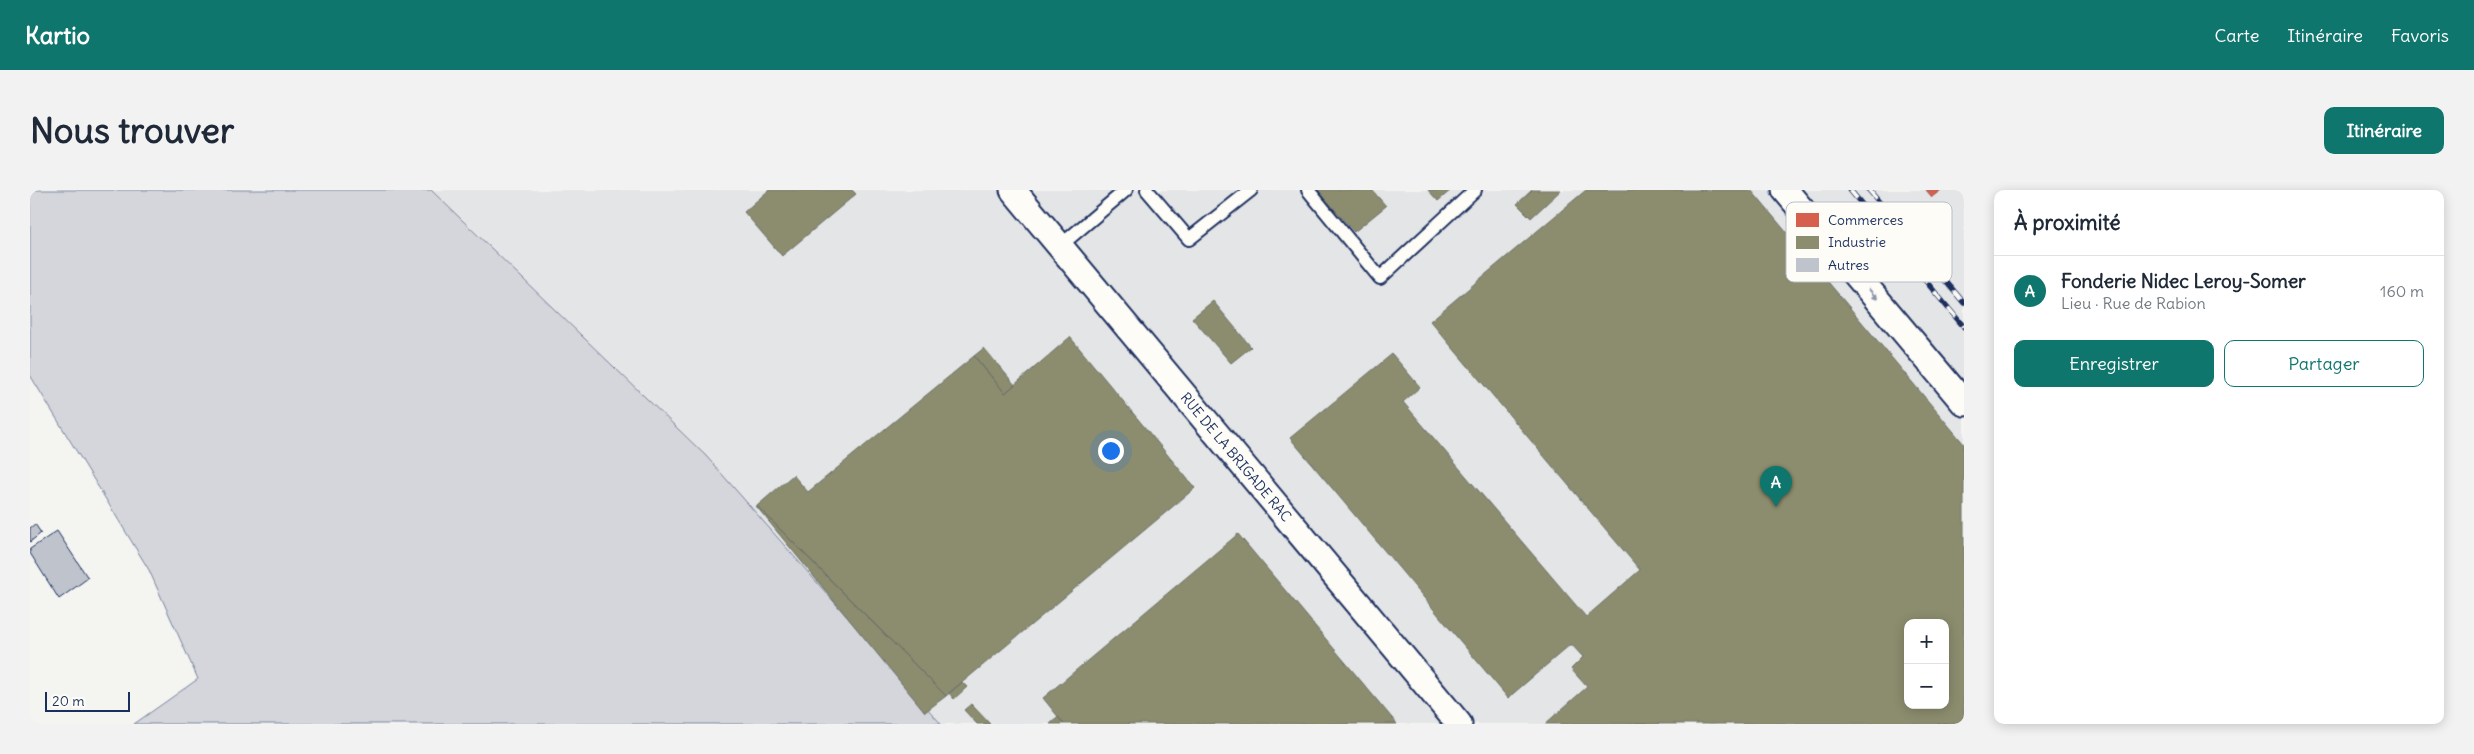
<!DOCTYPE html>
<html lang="fr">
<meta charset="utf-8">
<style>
body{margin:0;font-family:Delius,sans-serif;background:#f2f2f3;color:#1f2937}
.controls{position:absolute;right:15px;bottom:15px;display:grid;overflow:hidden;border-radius:10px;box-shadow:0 2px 12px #0003}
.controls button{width:45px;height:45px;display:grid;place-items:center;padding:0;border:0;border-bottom:1px solid #e0e1e3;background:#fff;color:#1f2937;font:25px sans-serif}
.scale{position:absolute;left:15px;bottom:12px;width:85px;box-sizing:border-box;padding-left:5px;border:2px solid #1b2f5e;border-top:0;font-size:14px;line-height:18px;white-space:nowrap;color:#1b2f5e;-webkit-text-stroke:4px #fdfcf7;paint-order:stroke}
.you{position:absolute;left:1080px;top:260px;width:18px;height:18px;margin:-12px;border:4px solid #fff;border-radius:50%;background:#1a73e8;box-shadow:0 0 0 8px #1a73e833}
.badge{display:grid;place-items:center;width:32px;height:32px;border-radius:50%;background:#0f766e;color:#fff;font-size:16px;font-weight:700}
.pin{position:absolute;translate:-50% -41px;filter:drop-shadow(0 1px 2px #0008)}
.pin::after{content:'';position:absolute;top:26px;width:18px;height:15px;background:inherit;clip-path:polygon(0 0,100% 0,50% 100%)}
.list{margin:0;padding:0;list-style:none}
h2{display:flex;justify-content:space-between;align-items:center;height:65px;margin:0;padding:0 20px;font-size:21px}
h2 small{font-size:16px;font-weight:400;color:#747a83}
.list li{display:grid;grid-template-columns:32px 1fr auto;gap:15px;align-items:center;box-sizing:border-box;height:70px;padding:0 20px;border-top:1px solid #e0e1e3}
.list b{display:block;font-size:19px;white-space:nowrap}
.list p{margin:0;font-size:16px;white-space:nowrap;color:#747a83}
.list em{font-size:16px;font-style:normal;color:#747a83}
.actions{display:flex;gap:10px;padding:15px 20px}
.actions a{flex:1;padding:11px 0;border:1px solid #0f766e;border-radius:10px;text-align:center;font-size:18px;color:#0f766e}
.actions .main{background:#0f766e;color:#fff}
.map{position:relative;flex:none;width:1934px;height:534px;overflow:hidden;border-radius:10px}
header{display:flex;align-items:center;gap:30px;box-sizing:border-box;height:70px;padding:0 25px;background:#0f766e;color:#fff}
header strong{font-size:24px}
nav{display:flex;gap:28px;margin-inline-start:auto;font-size:18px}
.intro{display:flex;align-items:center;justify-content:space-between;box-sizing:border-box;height:120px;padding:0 30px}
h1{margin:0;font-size:35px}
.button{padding:12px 22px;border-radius:10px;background:#0f766e;color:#fff;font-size:18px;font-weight:700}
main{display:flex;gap:30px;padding:0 30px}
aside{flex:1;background:#fff;border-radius:10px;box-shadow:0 2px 12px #0003}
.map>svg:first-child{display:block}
</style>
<header>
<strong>Kartio</strong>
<nav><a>Carte</a><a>Itinéraire</a><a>Favoris</a></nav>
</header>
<div class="intro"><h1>Nous trouver</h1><a class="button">Itinéraire</a></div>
<main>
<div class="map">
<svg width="1934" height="534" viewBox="0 0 1934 534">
<rect width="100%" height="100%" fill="#f4f4f1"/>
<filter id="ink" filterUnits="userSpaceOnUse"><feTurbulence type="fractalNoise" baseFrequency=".02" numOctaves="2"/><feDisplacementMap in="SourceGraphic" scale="10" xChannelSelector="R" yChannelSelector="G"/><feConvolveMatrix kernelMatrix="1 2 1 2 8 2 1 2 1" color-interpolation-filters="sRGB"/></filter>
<g filter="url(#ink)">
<path fill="#e4e5e6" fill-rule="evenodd" d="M401,0H1934V534H911L676,266ZM1878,433H1915V515H1878Z"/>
<path fill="#d4d6db" stroke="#78829c" d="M0,0H401L676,266L911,534H104L168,489L119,380L0,185Z"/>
<path fill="#d6604d" stroke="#9e5152" d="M1896,0H1911L1902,7Z"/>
<path fill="#8c8c6e" stroke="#6a7069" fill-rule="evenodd" d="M739,0H822L826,4L752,66L714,22Z
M1288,0H1342L1356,16L1324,42Z
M1398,0H1421L1408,11Z
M1502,0H1531L1501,28L1487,14Z
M1556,0H1721L1934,254V534H1515L1557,497L1541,479L1553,467L1541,454L1478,508L1260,248L1362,164L1390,197L1373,212L1556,427L1610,380L1400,131ZM1878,433H1915V515H1878Z
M1183,111L1221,157L1201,173L1162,128Z
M1040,147L1165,298L916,506L727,316L763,285L778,302L944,166L975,203Z
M954,158L985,195L975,203L944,166Z
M726,316H727L916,506L895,522Z
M1208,344L1367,534H1034L1013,508Z
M932,492L937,497L924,509L919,503Z
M941,514L960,534H947L934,520Z
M1028,527L1034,534H1020Z"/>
<path fill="#bfc3cc" stroke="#1b2f5e" d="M5,334L11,343L0,352V338Z
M27,341L58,388L29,409L0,363V359Z"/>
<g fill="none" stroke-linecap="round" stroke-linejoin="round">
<defs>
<path id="lane" d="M1117,0L1159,49L1221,0
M1278,0L1350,88L1445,0
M1030,56L1096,0"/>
<path id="street" d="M983,0L1429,534
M1755,0L1934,213"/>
</defs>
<use href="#lane" stroke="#1b2f5e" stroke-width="16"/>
<use href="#street" stroke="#1b2f5e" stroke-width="29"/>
<use href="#lane" stroke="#fdfcf7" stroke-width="12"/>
<use href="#street" stroke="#fdfcf7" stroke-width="25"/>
<defs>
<path id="rail" d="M1820,0L1934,137
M1839,0L1934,113"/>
</defs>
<use href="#rail" stroke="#1b2f5e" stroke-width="5.5"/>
<use href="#rail" stroke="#fdfcf7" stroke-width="4" stroke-dasharray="11" stroke-linecap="butt"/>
</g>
<defs><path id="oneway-solid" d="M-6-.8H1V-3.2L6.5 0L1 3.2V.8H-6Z" transform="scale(1.25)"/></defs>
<use fill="#8c96aa" href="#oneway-solid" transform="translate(1843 104) rotate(50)"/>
</g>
<g text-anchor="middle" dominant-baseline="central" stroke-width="5" stroke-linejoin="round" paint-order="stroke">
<g font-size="14" fill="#1b2f5e" stroke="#fdfcf7">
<text transform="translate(1206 267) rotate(50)">RUE DE LA BRIGADE RAC</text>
</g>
</g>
<rect x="1756" y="12" width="166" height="80" rx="8" fill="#fdfcf7" stroke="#b9bec9" stroke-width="1"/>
<rect x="1766" y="23" width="23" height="14" fill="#d6604d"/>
<rect x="1766" y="46" width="23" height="13" fill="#8c8c6e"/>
<rect x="1766" y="68" width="23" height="14" fill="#bfc3cc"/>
<g font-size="14" fill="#1b2f5e">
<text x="1798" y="35">Commerces</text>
<text x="1798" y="57">Industrie</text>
<text x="1798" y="80">Autres</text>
</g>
</svg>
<div class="controls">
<button>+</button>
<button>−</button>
</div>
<div class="scale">20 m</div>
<div class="you"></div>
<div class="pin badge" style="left:1746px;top:317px">A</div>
</div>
<aside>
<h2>À proximité<small></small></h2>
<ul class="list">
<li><span class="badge">A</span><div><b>Fonderie Nidec Leroy-Somer</b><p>Lieu · Rue de Rabion</p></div><em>160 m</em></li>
</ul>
<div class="actions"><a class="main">Enregistrer</a><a>Partager</a></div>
</aside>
</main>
